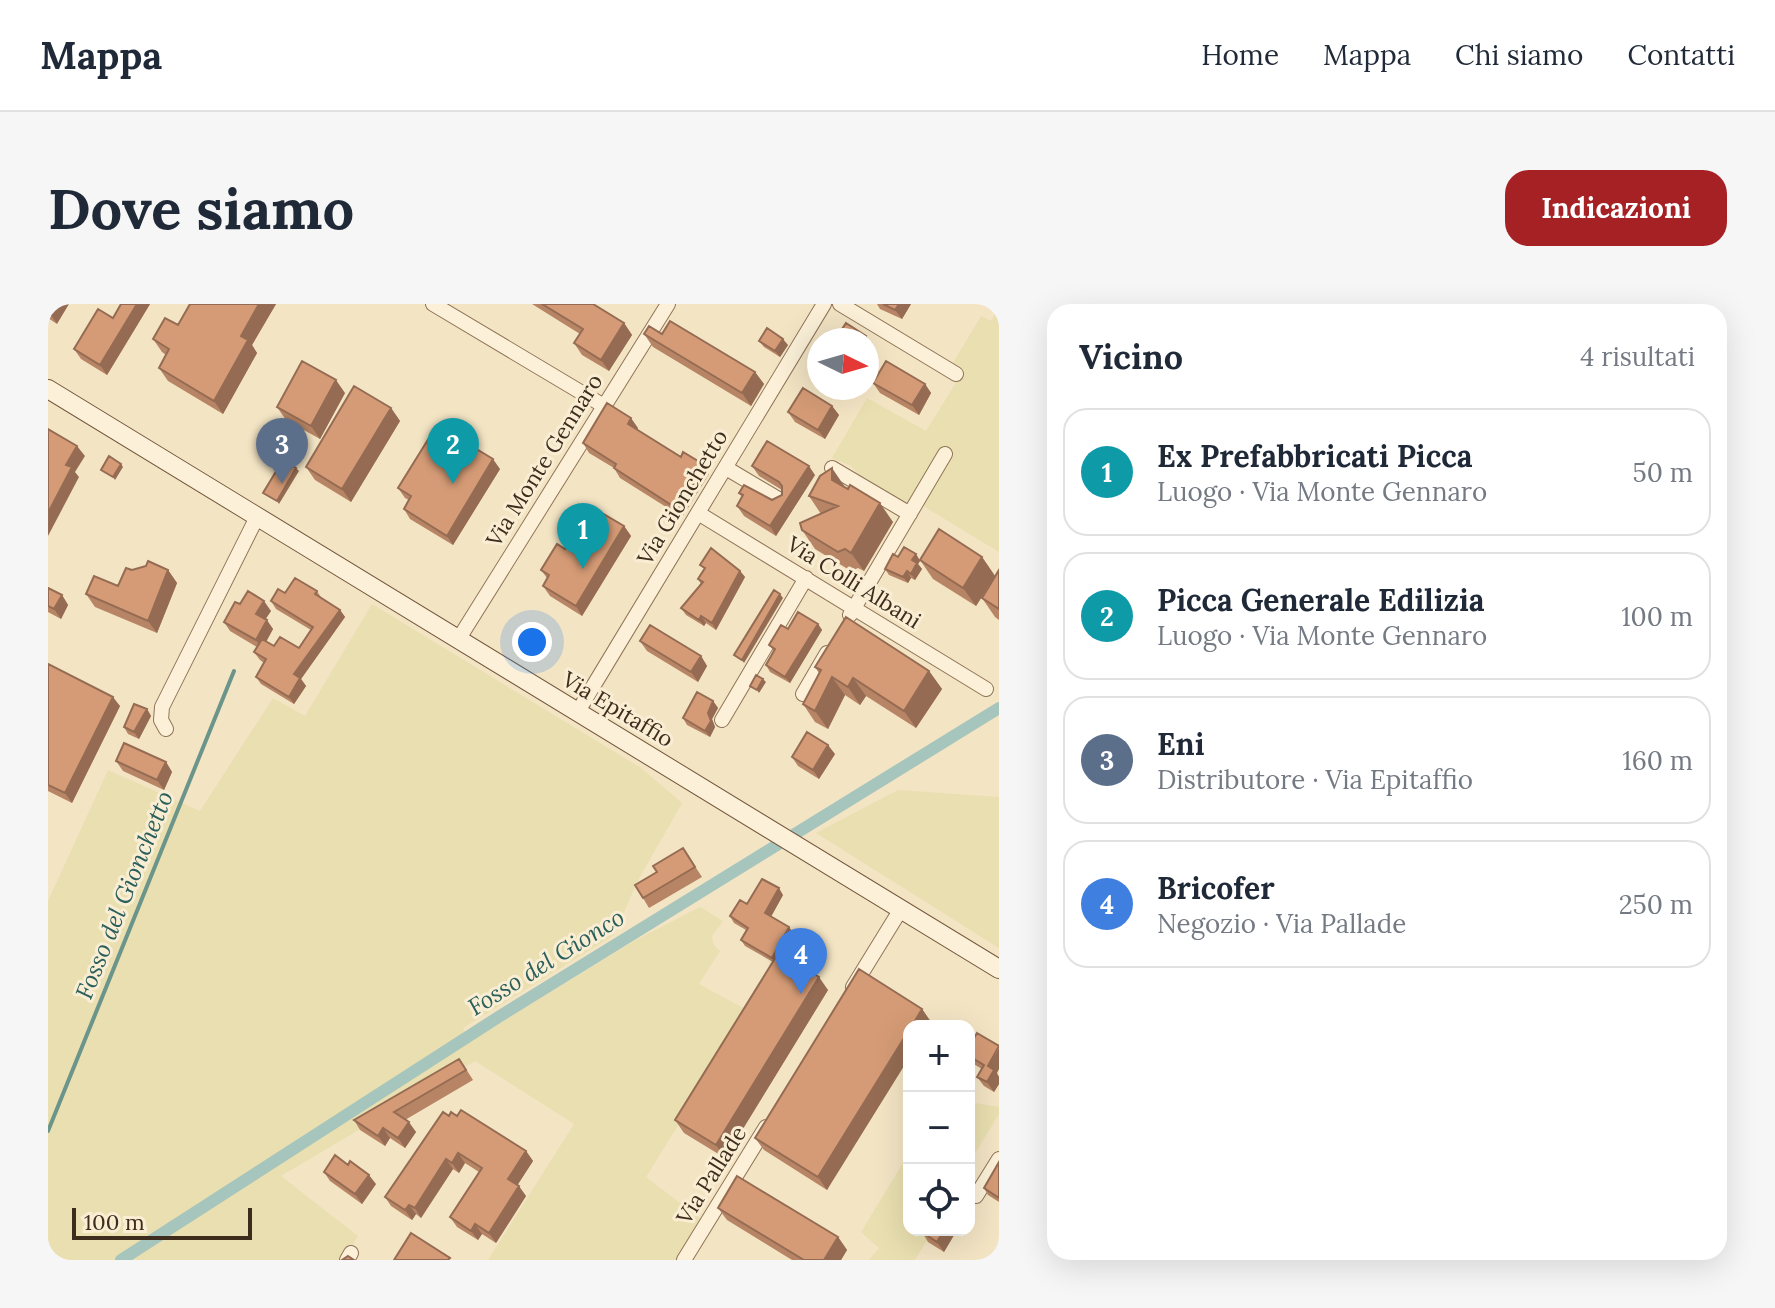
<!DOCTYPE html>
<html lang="it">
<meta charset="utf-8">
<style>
body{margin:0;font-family:Lora,serif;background:#f6f6f7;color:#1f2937}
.controls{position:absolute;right:24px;bottom:24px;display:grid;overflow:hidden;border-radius:16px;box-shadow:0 8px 32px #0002}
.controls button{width:72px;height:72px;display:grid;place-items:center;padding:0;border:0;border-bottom:2px solid #e0e1e3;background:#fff;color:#1f2937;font:40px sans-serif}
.compass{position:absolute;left:759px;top:24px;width:72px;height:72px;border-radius:50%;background:#fff;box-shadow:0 8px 32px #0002;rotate:95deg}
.scale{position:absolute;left:24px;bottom:20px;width:180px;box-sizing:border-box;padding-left:8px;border:4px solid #3e2d1d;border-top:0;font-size:22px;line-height:28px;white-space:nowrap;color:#3e2d1d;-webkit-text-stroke:6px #f9eed4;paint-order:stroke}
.you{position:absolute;left:484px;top:338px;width:28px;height:28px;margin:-20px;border:6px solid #fff;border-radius:50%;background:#1a73e8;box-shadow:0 0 0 12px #1a73e833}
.badge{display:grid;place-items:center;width:52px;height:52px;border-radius:50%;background:#a62124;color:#fff;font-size:26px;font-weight:700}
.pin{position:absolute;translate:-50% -66px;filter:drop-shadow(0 2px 4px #0008)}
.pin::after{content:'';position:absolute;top:42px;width:28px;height:24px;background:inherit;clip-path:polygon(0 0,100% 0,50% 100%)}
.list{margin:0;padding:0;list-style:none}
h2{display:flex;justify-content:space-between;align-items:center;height:104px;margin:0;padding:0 32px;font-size:34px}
h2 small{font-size:26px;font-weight:400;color:#747a83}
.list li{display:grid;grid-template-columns:52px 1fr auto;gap:24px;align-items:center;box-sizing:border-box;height:128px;margin:0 16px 16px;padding:0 16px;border:2px solid #e0e1e3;border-radius:24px}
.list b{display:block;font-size:30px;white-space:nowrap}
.list p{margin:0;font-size:26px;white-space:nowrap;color:#747a83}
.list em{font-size:26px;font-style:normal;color:#747a83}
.icon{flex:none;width:44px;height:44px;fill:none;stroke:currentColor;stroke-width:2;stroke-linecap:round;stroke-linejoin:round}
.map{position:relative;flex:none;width:951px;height:956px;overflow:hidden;border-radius:24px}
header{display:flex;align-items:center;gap:48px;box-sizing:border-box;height:112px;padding:0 40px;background:#fff;border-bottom:2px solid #e0e1e3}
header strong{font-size:38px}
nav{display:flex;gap:44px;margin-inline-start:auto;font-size:28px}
.intro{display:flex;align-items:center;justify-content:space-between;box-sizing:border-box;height:192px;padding:0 48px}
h1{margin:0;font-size:56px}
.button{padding:20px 36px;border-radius:24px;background:#a62124;color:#fff;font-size:28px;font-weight:700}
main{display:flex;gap:48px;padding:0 48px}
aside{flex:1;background:#fff;border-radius:24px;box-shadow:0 8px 32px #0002}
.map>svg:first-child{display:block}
</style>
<header>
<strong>Mappa</strong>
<nav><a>Home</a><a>Mappa</a><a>Chi siamo</a><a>Contatti</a></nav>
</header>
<div class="intro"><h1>Dove siamo</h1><a class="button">Indicazioni</a></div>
<main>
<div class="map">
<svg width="951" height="956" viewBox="0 0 951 956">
<rect width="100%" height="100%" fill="#f3e4c4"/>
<path fill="#e9dfb0" d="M951,3V248L872,200L867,194L860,198L847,195L813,173L803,162L784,154L819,94L878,127L909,77L899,69L933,12L943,17Z
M324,300L593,464L634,499L589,578L566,631L415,724L421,738L586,637L652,603L675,617L664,632L665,640L672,647L651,680L701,707L598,873L653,915L631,956H440L526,820L427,757L233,872L310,932L295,956H0V597L60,466L152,507L225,394L257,412Z
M850,486L951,493V644L768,529Z
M921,798L951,803V810L921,859Z
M861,849V926H885L867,956H821L831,944L813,928Z"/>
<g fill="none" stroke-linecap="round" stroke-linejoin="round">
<path stroke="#6b958a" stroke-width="4" d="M0,827L186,367"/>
<path stroke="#a6c5bc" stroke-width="12" d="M73,956L452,712L951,404"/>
<defs>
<path id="minor" d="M385,0L556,102
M792,0L908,70
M678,164L732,196
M784,164L862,210
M650,209L938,385
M802,311L897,150
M410,336L620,0
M755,390L779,349
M529,409L776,0
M674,416L758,274
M118,425L113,416L114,403L209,213
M805,683L853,605
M928,892L951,855
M299,956L303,949
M636,956L718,823"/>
<path id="secondary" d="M0,85L951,665"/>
</defs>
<use href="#minor" stroke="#907458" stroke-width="16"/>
<use href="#secondary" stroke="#72553b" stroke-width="20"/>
<use href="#minor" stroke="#fcf1d8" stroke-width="14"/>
<use href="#secondary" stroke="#fcf1d8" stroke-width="18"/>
</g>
<path fill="#b78565" d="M0,0L9,20L0,14Z
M73,0H102L59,71L33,55L26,45L65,14Z
M142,0H228L204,41L209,49L175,110L120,77L111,64L118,51L114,48L105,35L130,21Z
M484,0H546L576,19L584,31L561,67L534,51L526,39L532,30Z
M829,0H863L854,15L832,5Z
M596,30H614L707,68L716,80L703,102L605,43Z
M711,37L740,41L732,53L716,43Z
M825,79L877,80L883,89L871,111L832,89Z
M297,89L272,135L238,116L229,103Z
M784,102L791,111L777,135L747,118L740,108Z
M343,104L352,117L303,198L267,176L258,163Z
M590,124L589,126L661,170L634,213L572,174L566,164L541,149L535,139Z
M704,162L767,171L728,232L696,212L689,202L694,193L691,189L724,196L734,191V186L711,172Z
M452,165L405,241L362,215L356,205L361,196L357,194L350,184Z
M797,183L845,218L816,267L810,264L803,267L767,245L754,226L773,210L761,192Z
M576,222L583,232L534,312L502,292L495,282L499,274L493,266Z
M868,250L872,257L870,260L874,265L867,276L863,274L860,279L841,271L837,265Z
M934,253L947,272L928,302L885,275L872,256Z
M652,261L692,267L697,273L668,326L658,319L656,322L638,311L633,304L653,280L650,275L656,265Z
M84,266H120L129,279L109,329L47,303L38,290L70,282Z
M951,266V316L947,313L934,294Z
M0,284L14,291L20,301L13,315L0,308Z
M269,287L274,295L292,306L297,313L253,375L258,382L246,400L213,380L208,373L216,359L212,356L206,348L209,343L182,327L176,318L192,300L223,307L217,315L225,325L218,338L226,342L251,344L263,326L228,305L223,297L237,289Z
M770,320L774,326L742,379L722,368L718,361L726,347L721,341L740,325Z
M592,337L653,352L659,362L650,378L599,347Z
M0,360L72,402L24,499L0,487Z
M767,363L881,367L894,385L868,424L818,392L812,401L797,391L780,425L767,418L755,400L771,369Z
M665,397L670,404L664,415L667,423L662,433L639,421L635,414Z
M99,405L103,412L91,435L80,430L76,423Z
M787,450L771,475L750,462L744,453Z
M68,457L118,458L124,468L116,486L75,467Z
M635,544L654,573L601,604L595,594L609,568Z
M735,591L723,613L746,630L734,650L780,686L677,854L636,829L627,816L725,658L697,642L693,636L698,626L686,619L682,612L699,600Z
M874,705L883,718L881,722H861L779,886L716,846L707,834Z
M921,743L951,773V780L946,788L936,782L929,773L934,765L924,759L921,755Z
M418,765L425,776L357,816L368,828L357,844L342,834L337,842L312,826L306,816Z
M401,812H409L478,847L485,857L469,881L478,892L448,939L434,930L430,936L409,923L402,913L431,868L417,859L411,869L405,865L373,914L368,910L364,916L343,902L337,893Z
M951,858V898L940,891L936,884Z
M276,868L328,880L314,900L282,877Z
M670,904L790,933L799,946L793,956H744L679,916Z
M909,926L896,948L880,938L874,928Z"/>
<path fill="#956c53" d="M9,0H21L9,20L3,11Z
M89,0H102L59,71L52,61Z
M211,0H228L204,41L209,49L175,110L166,97L193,32Z
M851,0H863L854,15L847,6Z
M576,19L584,31L561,67L553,56Z
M818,32L825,41L819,50V36H815Z
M735,35L740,41L732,53L727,47Z
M707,68L716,80L703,102L694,89Z
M288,76L297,89L272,135L263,122Z
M877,80L883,89L871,111L864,101Z
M784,102L791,111L777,135L770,126Z
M343,104L352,117L303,198L294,185Z
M583,114L590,124L587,130L580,120Z
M29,142L37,152L27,168L31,173L0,232V209L18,161Z
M445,155L452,165L405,241L399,232Z
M73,160L75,163L67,176L65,173Z
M655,160L661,170L634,213L628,204Z
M761,162L767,171L728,232L722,222Z
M248,164L251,167L231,200L229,197Z
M784,164L797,183L784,176Z
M832,199L845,218L816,267L803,249Z
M576,222L583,232L534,312L528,302Z
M868,250L872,257L870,260L874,265L867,276L863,270L864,256Z
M934,253L947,272L928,302L915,284Z
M120,266L129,279L109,329L100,317Z
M692,267L697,273L668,326L664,319Z
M859,267L863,274L860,279L855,273Z
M732,290L735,294L696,359L694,356Z
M14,291L20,301L13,315L6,305Z
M216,297L223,307L215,319L208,310Z
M292,306L297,313L253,375L258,382L246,400L241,393L246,370Z
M653,312L658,319L656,322L651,316Z
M219,316L225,325L214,345L208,336Z
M770,320L774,326L742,379L737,373Z
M653,352L659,362L650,378L643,368Z
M881,367L894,385L868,424L856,407Z
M784,373L797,391L780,425L767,407Z
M805,374L818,392L812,401L800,383Z
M715,375L718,378L711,389L709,386Z
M65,393L72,402L24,499L17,489Z
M665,397L670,404L664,415L667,423L662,433L657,427L660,409Z
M99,405L103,412L91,435L86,428Z
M780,441L787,450L771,475L765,466Z
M118,458L124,468L116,486L109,476Z
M731,584L735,591L721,616L717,609Z
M741,623L746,630L728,660L724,654Z
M771,673L780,686L677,854L668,841Z
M874,705L883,718L881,722H864Z
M861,726V754L779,886L770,873Z
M951,744V765L949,769L951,773V780L946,788L939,778L940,762Z
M361,818L368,828L357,844L350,834Z
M335,824L342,834L337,842L330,832Z
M478,847L485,857L467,885L460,875Z
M410,849L417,859L411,869L404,859Z
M398,855L405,865L373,914L367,904Z
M321,871L328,880L314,900L307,890Z
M471,882L478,892L448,939L441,929Z
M361,901L368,910L364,916L357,906Z
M427,920L434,930L430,936L423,927Z
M896,926H909L896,948L889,938Z
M790,933L799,946L793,956H776Z"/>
<path fill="#d59b76" stroke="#956c53" stroke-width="2" d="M0,0H9L3,11L0,9Z
M73,0H89L52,61L26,45L50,5L65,14Z
M142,0H211L193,32L200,36L166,97L111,64L121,45L105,35L117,14L130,21Z
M494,0H545L576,19L553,56L526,39L535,25Z
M835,0H851L847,6Z
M622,17L707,68L694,89L596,30L601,22L614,30Z
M798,19L818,32L815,36H787Z
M719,24L735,35L727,47L711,37Z
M254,57L288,76L263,122L229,103Z
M838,57L877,80L864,101L825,79Z
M306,82L343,104L294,185L258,163Z
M755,84L784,102L770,126L740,108Z
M559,99L583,114L580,120L633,153L635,148L655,160L628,204L566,164L568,160L535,139Z
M389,121L445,155L399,232L356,205L363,192L350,184Z
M0,125L29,142L18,161L24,163L0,209Z
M719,137L761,162L722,222L689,202L695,191L691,189L696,181L724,196L734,191V182L731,178L704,162Z
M61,152L73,160L65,173L53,166Z
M235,156L248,164L229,197L215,189Z
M784,164V176L800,185L802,181L832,199L803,249L797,245L790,248L754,226L752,219L790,202L761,192L772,172Z
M542,202L576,222L528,302L495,282L501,271L493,266L509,240L517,245Z
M891,225L934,253L915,284L872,256Z
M856,243L868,250L864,256L869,259L863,270L859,267L855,273L837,265L845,250L850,253Z
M663,244L692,267L664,319L653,312L651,316L633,304L655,278L650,275L657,264L652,261Z
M100,257L120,266L100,317L38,290L46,272L70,282L78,264L84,266L98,262Z
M951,266V305L934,294Z
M247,274L269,287L267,290L292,306L246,370L252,374L241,393L208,373L218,355L206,348L214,335L226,342L232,333L251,344L265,323L223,297L230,285L237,289Z
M0,284L14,291L6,305L0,302Z
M726,286L732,290L694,356L686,351Z
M200,287L216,297L208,310L219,316L208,336L176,318L187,298L192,300Z
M750,308L770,320L737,373L718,361L727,345L721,341L733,321L740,325Z
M798,313L881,367L856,407L805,374L800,383L784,373L767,407L755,400L773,366L767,363Z
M602,321L653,352L643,368L592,337Z
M0,360L65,393L17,489L0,481Z
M708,371L715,375L709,386L702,382Z
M649,388L665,397L660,409L663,417L657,427L635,414Z
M86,400L99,405L86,428L76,423Z
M759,428L780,441L765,466L744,453Z
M76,439L118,458L109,476L68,457Z
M635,544L647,563L595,594L587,581L609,568L605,562Z
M714,575L731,584L717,609L741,623L724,654L693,636L700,624L682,612L692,596L699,600Z
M731,648L771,673L668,841L627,816Z
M811,665L874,705L864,722H861V726L770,873L707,834Z
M929,729L951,742L940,762L946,766L939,778L929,773L936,761L921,752V743Z
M411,755L418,766L346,808L361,818L350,834L335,824L330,832L306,816Z
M413,806L478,847L460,875L471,882L441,929L427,920L423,927L402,913L434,864L410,849L404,859L398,855L367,904L361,901L357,906L337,893L395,808L401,812L403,808L409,812Z
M287,851L300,861L302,857L321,871L307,890L276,868Z
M951,858V894L936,884Z
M689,872L790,933L776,956H756L670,904Z
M875,926H896L889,938L874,928Z
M363,929L402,954L400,956H346Z
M300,952L306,956H294Z"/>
<g text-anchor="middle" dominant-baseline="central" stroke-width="6" stroke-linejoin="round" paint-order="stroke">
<g font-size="22" fill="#3e2d1d" stroke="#f9eed4">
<text transform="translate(496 156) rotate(-58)">Via Monte Gennaro</text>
<text transform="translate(634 193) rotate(-59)">Via Gionchetto</text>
<text transform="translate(806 278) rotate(32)">Via Colli Albani</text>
<text transform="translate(570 405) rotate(31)">Via Epitaffio</text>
<text transform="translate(663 871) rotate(-58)">Via Pallade</text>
</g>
<g font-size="24" font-style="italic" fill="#2b5f5b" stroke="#f9eed4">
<text transform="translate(76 591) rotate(-68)">Fosso del Gionchetto</text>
<text transform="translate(498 658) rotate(-32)">Fosso del Gionco</text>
</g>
</g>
</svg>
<div class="controls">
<button>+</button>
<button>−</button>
<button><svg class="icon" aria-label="locate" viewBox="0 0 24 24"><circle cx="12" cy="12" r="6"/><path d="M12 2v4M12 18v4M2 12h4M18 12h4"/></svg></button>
</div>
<svg class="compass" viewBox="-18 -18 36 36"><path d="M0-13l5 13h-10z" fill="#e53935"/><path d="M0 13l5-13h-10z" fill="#747a83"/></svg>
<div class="scale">100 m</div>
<div class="you"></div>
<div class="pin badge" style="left:535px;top:265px;background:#0f9aa8">1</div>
<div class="pin badge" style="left:405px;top:180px;background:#0f9aa8">2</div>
<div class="pin badge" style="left:234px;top:180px;background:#5c6f8a">3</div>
<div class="pin badge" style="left:753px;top:690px;background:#3f7fe0">4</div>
</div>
<aside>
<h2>Vicino<small>4 risultati</small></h2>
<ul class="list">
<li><span class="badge" style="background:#0f9aa8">1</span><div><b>Ex Prefabbricati Picca</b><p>Luogo · Via Monte Gennaro</p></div><em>50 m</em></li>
<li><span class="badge" style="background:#0f9aa8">2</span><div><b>Picca Generale Edilizia</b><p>Luogo · Via Monte Gennaro</p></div><em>100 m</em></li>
<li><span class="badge" style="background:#5c6f8a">3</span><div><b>Eni</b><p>Distributore · Via Epitaffio</p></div><em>160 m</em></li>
<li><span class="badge" style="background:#3f7fe0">4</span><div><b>Bricofer</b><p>Negozio · Via Pallade</p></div><em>250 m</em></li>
</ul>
</aside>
</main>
